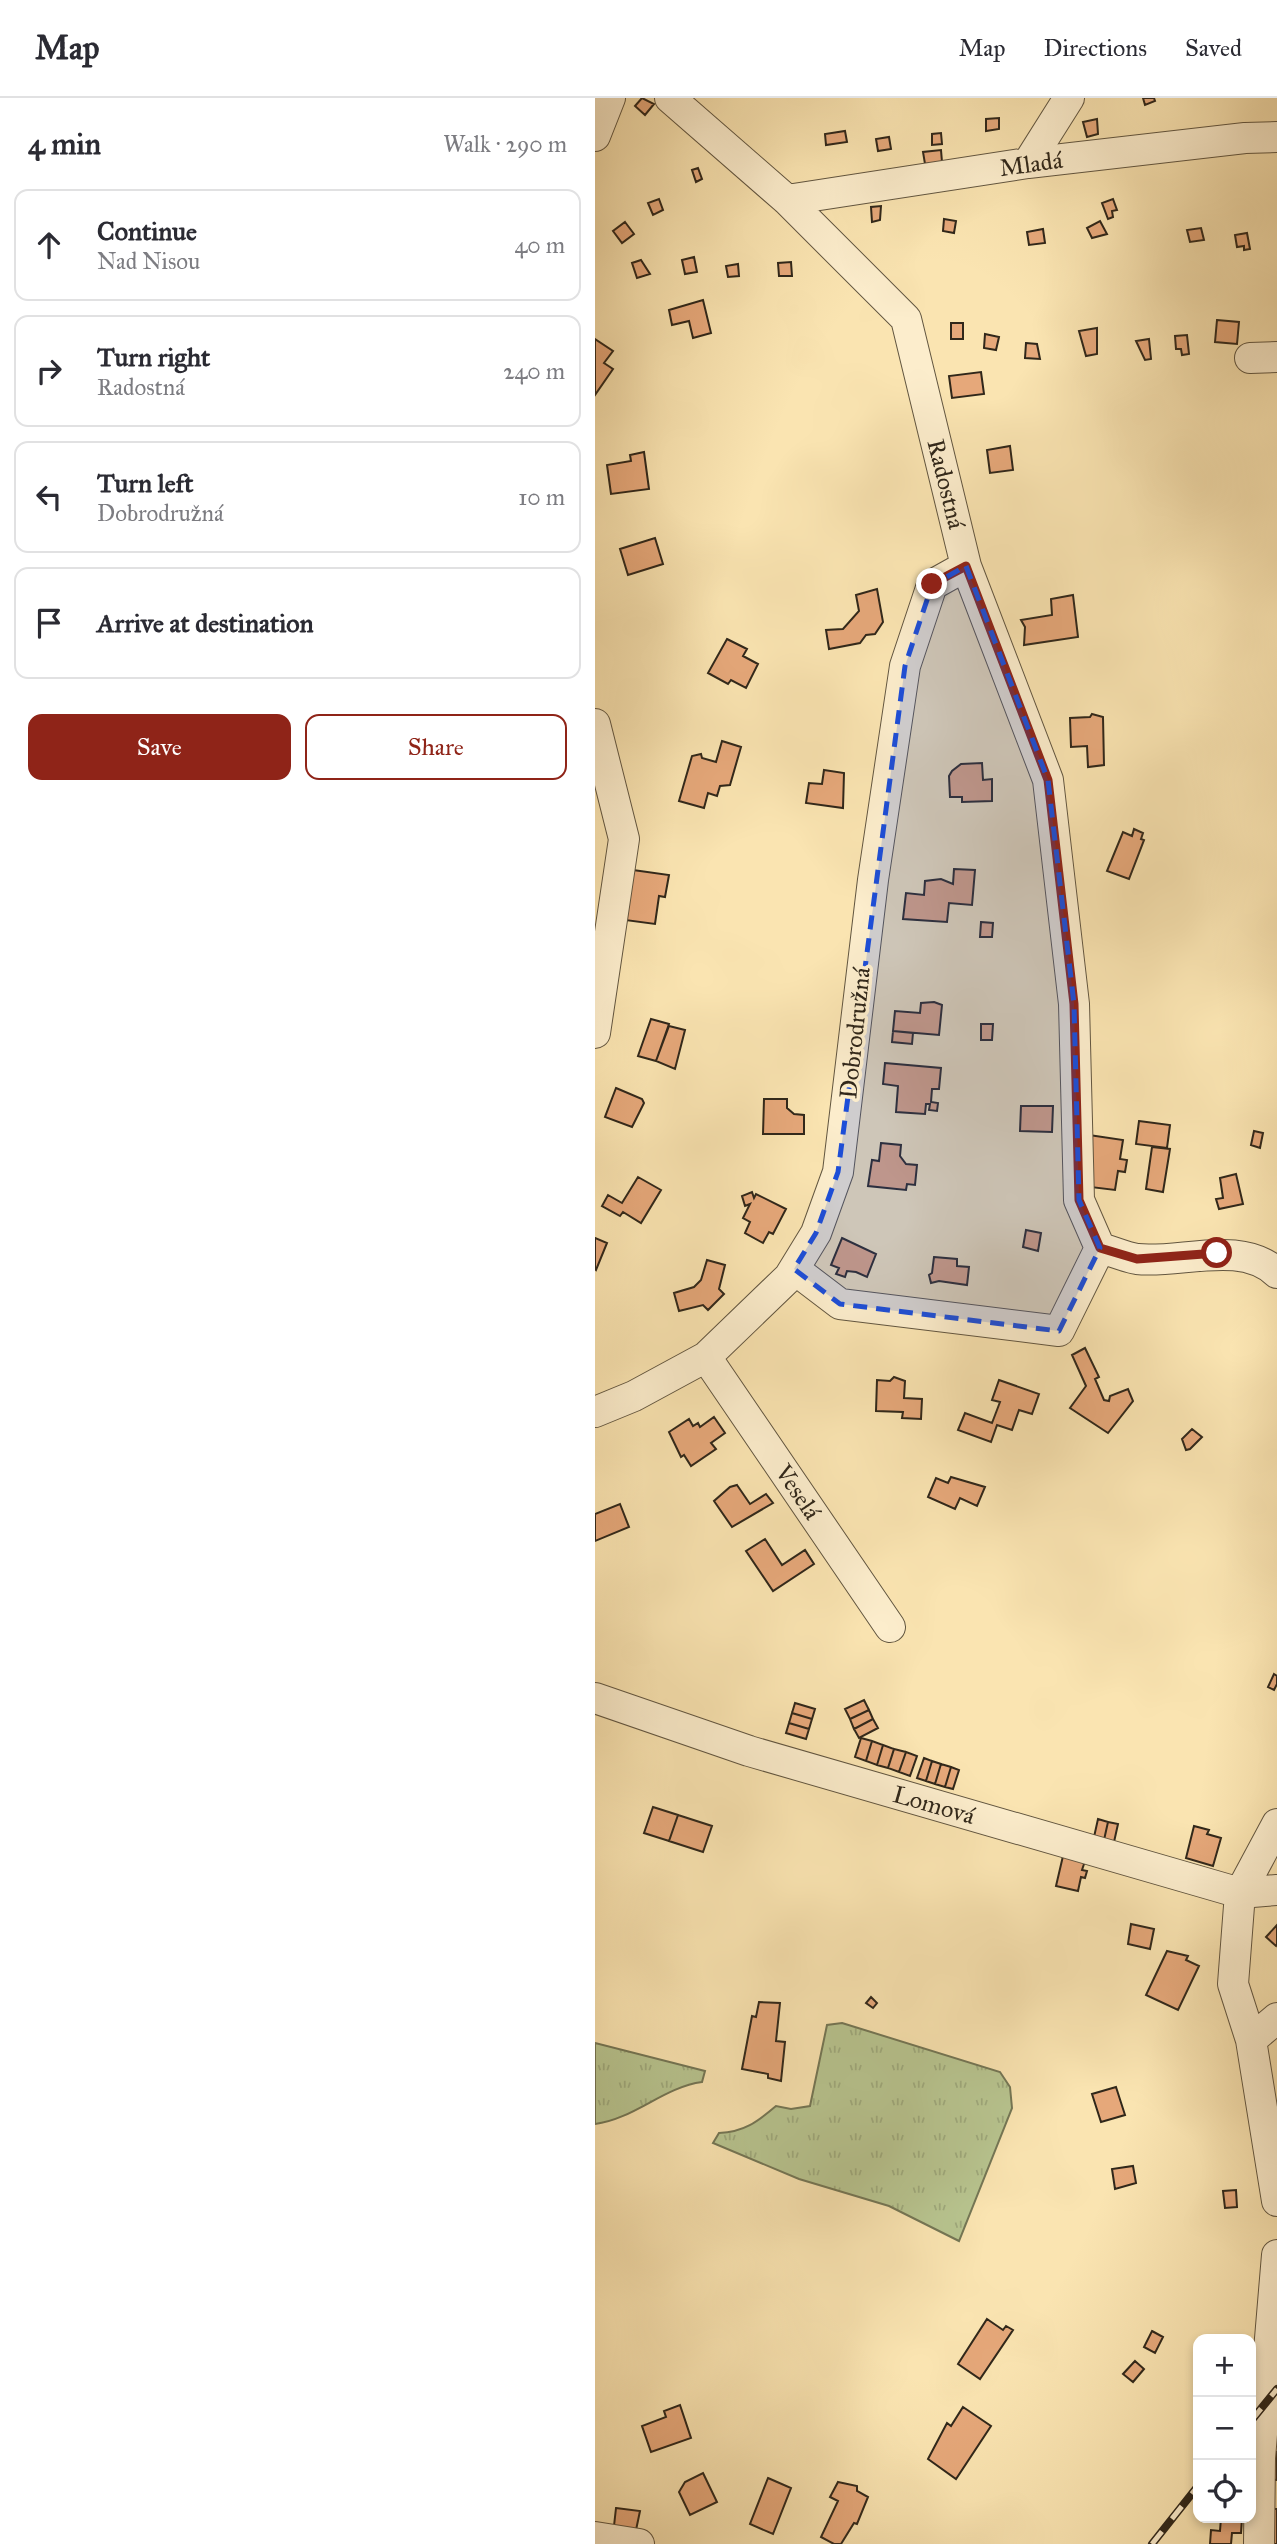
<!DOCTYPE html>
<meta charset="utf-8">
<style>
body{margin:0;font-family:"IM FELL Great Primer",serif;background:#f7f7f7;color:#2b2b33}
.controls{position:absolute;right:21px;bottom:21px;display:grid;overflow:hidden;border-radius:14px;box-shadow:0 4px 10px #0003}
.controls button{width:63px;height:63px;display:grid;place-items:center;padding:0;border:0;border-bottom:2px solid #e1e1e2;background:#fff;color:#2b2b33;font:35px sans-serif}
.stop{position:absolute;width:21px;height:21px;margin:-16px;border:5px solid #8f2418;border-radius:50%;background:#fff}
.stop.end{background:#8f2418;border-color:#fff;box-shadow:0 2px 7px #0008}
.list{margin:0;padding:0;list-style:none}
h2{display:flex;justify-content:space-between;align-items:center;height:91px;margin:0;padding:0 28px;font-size:30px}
h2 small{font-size:23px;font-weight:400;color:#7c7c81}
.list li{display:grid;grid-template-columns:46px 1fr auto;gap:21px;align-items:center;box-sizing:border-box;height:112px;margin:0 14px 14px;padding:0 14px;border:2px solid #e1e1e2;border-radius:14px}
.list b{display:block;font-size:26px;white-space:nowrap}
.list p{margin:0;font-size:23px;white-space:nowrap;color:#7c7c81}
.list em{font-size:23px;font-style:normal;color:#7c7c81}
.actions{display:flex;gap:14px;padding:21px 28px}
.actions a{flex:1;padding:16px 0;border:2px solid #8f2418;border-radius:14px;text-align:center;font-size:24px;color:#8f2418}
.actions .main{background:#8f2418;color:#fff}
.icon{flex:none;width:38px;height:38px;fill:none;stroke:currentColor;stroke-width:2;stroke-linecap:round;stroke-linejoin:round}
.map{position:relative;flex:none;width:682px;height:2446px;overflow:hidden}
header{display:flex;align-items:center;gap:42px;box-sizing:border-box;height:98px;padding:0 35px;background:#fff;border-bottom:2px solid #e1e1e2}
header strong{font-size:33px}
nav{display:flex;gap:38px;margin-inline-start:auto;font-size:24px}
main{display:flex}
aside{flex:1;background:#fff}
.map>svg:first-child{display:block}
</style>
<header>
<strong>Map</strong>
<nav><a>Map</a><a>Directions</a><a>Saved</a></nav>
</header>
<main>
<aside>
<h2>4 min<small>Walk · 290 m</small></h2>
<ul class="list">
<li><svg class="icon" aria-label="ahead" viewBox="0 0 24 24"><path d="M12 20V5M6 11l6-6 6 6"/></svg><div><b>Continue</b><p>Nad Nisou</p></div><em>40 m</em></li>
<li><svg class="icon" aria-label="right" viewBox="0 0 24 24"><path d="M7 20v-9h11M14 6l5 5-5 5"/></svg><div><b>Turn right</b><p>Radostná</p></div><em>240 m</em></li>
<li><svg class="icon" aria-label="left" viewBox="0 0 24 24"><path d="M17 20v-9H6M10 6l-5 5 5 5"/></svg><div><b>Turn left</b><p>Dobrodružná</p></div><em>10 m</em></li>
<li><svg class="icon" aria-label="arrive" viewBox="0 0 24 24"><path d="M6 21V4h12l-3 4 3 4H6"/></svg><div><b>Arrive at destination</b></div></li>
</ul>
<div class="actions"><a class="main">Save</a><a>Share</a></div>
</aside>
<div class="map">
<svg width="682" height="2446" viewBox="0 0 682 2446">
<defs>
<pattern id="grass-tufts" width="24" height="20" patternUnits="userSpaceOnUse" patternTransform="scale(1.75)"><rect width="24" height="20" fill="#b8c590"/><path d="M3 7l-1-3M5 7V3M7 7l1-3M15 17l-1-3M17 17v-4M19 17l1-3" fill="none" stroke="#9ea97c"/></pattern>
</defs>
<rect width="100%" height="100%" fill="#fae4b1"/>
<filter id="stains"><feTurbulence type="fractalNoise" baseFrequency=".00286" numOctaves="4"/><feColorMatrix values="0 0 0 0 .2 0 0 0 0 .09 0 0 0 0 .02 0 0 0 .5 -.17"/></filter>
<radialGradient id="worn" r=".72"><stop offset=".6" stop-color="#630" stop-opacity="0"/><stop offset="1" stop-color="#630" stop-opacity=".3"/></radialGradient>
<path fill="url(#grass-tufts)" stroke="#747655" stroke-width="2" d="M247,1925L405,1974L415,1989L417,2010L364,2143L294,2108L204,2081L118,2045L124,2035C149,2034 162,2024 181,2008L196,2011L215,2008L232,1927Z
M0,1945L110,1973L107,1984C69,1989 39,2021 0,2026Z"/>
<path fill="#e6a87a" stroke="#30271a" stroke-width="2" d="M47,0L59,6L50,17L40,8Z
M548,0H559L560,3L550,7Z
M404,20V31L391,33V21Z
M502,21L503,36L492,39L488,24Z
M250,33L252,44L231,47L230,36Z
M346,35L347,46L337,47V36Z
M294,39L296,51L283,53L281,41Z
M346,52L347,64L330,66L328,54Z
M103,70L107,81L101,84L97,72Z
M64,101L68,112L58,117L53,105Z
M518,101L522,112L517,113L518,119L513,121L507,105Z
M286,108L285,122L277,124L276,109Z
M349,121L361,123L359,135L348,133Z
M505,123L512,136L497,140L492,130Z
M30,124L39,136L27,145L18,133Z
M606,130L609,142L595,144L592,132Z
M448,131L450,145L434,147L432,134Z
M652,135L655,151L649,152V148L642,149L640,137Z
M99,159L102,174L90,176L87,162Z
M46,162L55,176L42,180L37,165Z
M196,164L197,178H184L183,165Z
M143,166L144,178L133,179L131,168Z
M108,202L116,235L98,240L94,223L77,227L74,212Z
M622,222L644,224L642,246L620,244Z
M356,225H368V241H356Z
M502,230V256L491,258L484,233Z
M390,236L404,239L401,252L389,250Z
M592,237L594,256L587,257L586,251H581L580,238Z
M0,241L18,253L9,265L18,271L0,297Z
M554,241L556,261L550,262L541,243Z
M431,245L442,246L445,261L430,260Z
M386,274L389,296L357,300L354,278Z
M415,348L418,372L395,375L392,352Z
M49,354L54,391L16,396L12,367L36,363L35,357Z
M60,440L68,466L33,477L25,451Z
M282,491L288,524L280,536L271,537L265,545L234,551L231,532L248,531L264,513L261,497Z
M478,497L483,539L429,547L430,529L426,522L457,517L456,501Z
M132,541L152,551L148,558L163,566L151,590L136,582L133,586L113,575Z
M497,616L508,619L509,667L493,669L492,648L476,649L475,620L495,619Z
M127,643L146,649L135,687L125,688L122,698L113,695L109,710L84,703L97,658L106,656L107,660L121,664Z
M387,665L388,682L397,681V703L367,704V699H355L354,678L357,673L366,666Z
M229,672L249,675L248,710L211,705L214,685L227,686Z
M539,731L548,735L546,741L549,742L534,781L512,773L528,734L537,738Z
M359,771L380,772L377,807L354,805L352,824L308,821L311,795L329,797L330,783L346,781L358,786Z
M38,772L74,777L70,799L64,798L60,826L30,822Z
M386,824L398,825L397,839H385Z
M339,904L347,907L344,937L298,933L300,913L325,915L326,905Z
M56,921L74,926L61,963L43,958Z
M386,926H398L397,942H386Z
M74,928L90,932L80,971L61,963Z
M298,933L318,935L317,946L297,944Z
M290,965L346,970L344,991H337L336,1004L343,1005L342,1013L334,1012L335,1006H331L330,1016L301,1014L303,988L288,986Z
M21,990L47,1001L49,1005L37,1029L10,1019Z
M169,1001H192V1010L199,1016L209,1017V1036H168Z
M426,1008H458L457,1034L425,1033Z
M544,1023L575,1027L572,1050L541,1046Z
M659,1033L668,1035L665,1050L656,1047Z
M494,1037L528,1042L525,1061L532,1062L530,1074L523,1073L520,1092L487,1088Z
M286,1045L306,1047L305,1058L311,1066L322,1067L320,1087L312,1086L311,1092L273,1088L277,1062L284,1063Z
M557,1049L575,1051L568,1094L551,1091Z
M641,1076L648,1106L624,1111L621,1101L628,1100L625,1080Z
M43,1079L66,1092L46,1125L28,1114L25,1118L7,1108L13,1097L27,1105Z
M157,1094L159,1100L161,1096L191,1111L178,1136L174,1134L168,1145L150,1135L155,1124L148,1120L155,1106L150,1108L147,1098Z
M431,1132L446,1135L443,1153L428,1149Z
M0,1140L12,1145L1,1172L0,1171Z
M247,1140L281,1156L272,1179L261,1174L252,1173L250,1179L241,1176L244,1170L236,1167Z
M339,1159L362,1161V1168L374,1169L372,1187L344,1183L336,1185L334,1177L337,1175Z
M112,1162L130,1167L124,1191L129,1196L113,1212L108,1207L84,1213L79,1195L99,1189L106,1182Z
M490,1250L504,1279L500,1281L509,1302L514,1303L515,1298L533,1291L538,1303L513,1335L475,1310L491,1288L477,1257Z
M299,1279L310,1283L309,1300L327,1301L326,1321L307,1320L308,1314L281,1313L282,1282L295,1283Z
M404,1282L444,1296L437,1316L424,1312L417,1332L402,1327L396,1344L363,1332L370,1315L397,1325L405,1304L397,1302Z
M119,1319L130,1335L116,1345L121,1351L96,1368L89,1357L86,1359L74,1334L94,1321L98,1328L103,1325L105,1329Z
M597,1331L607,1339L595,1351L591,1352L587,1341Z
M356,1379L390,1389L382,1408L365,1400L360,1411L333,1399L341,1380L353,1385Z
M142,1387L155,1406L171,1396L178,1405L137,1429L119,1403L135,1389Z
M25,1406L34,1429L0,1443V1416Z
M170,1441L187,1467L210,1452L219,1466L178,1493L151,1453Z
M679,1576L682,1578V1586L679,1592L673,1589Z
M269,1602L274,1612L255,1621L250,1611Z
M200,1605L220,1611L217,1621L197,1615Z
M274,1612L278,1621L259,1631L255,1621Z
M197,1615L217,1621L214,1631L194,1625Z
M278,1621L283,1630L264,1640L259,1631Z
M194,1625L214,1631L211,1641L191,1635Z
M266,1640L277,1643L271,1663L260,1659Z
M277,1643L288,1647L282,1667L271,1663Z
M288,1647L299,1651L293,1670L282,1667Z
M299,1651L311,1654L304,1674L293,1670Z
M311,1654L322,1658L315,1678L304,1674Z
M329,1660L337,1663L331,1683L322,1680Z
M337,1663L346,1666L340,1686L331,1683Z
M346,1666L356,1669L350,1689L340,1686Z
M356,1669L364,1672L358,1691L350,1689Z
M58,1709L83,1717L74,1743L49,1735Z
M83,1717L117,1728L108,1754L74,1743Z
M503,1721L513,1724L509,1742L499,1739Z
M513,1724L523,1726L519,1744L509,1742Z
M599,1728L614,1732L612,1736L626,1740L618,1768L591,1760Z
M468,1758L490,1763L487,1772L492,1773L490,1780L486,1779L483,1793L461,1788Z
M536,1826L559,1831L555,1851L533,1846Z
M682,1827V1846L681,1848L671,1839Z
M572,1853L593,1858L591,1862L604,1868L583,1912L551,1897Z
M276,1899L282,1905L278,1910L271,1905Z
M164,1904L185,1905L181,1943L190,1944L186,1983L173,1980V1976L147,1971L157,1918L161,1919Z
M521,1989L530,2017L506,2024L497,1996Z
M538,2068L541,2085L520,2091L517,2071Z
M641,2092L642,2109L630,2110L628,2093Z
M392,2221L408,2232L411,2228L418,2232L385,2281L363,2266Z
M557,2233L568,2239L560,2255L549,2249Z
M540,2263L549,2271L538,2284L528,2276Z
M85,2307L96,2340L56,2354L47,2328L71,2319L69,2313Z
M368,2309L396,2328L361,2381L333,2361L352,2325L356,2328Z
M677,2353L682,2354V2382L674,2381Z
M108,2375L122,2404L95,2417L84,2394L90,2384Z
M173,2380L196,2390L178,2436L155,2426Z
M243,2384L262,2388V2393L273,2399L262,2426L259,2425L246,2446H239L226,2439L243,2403L235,2399Z
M21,2410L45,2413L41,2432L19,2428Z
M678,2411H682V2446H671Z
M626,2420H647L646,2435H637L636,2446H615L616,2432L625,2433Z"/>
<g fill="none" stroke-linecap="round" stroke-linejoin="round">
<defs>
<path id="minor" d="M75,0L192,102L311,221L371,468L453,682L479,906L484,1102L505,1150
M0,38L15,0
M433,65L474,0
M192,102L433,65L650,40L682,39
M655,260L682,259
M0,626L29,741L0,935
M505,1150C517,1153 530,1159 542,1161C585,1166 646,1141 682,1175
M199,1171L245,1206L464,1233L505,1150
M111,1259L295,1529
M0,1314L39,1298L111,1259L194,1179L221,1135L243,1074L278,782L310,568L337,487L371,468
M0,1600L154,1653L645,1795L682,1792
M682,1726L645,1795L638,1886L656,1942L682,2103
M656,1942L682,1920
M0,2439L44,2446
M664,2446L665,2360L682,2157"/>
</defs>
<use href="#minor" stroke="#625640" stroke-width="32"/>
<use href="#minor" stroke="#fcedcc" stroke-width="30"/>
<defs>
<path id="rail" d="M656,2323L682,2291
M557,2446L603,2388"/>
</defs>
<use href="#rail" stroke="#30271a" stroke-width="8"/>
<use href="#rail" stroke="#fcedcc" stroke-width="5" stroke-dasharray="16" stroke-linecap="butt"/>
</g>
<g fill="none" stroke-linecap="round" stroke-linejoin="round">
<path stroke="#8f2418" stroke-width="9" d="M337,486L371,468L453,682L479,906L484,1102L505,1150L542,1161L622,1155"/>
</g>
<path fill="#1d4ed8" fill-opacity="0.2" stroke="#1d4ed8" stroke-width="5" stroke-dasharray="14 9" stroke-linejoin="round" d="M371,468L453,682L479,906L484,1102L505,1150L464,1233L245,1206L199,1171L221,1135L243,1074L310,568L337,487Z"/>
<g text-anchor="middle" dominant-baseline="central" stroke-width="7" stroke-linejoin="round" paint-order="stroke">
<g font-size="24" fill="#30271a" stroke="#fcedcc">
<text transform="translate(436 66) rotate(-8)">Mladá</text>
<text transform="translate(351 386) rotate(76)">Radostná</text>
<text transform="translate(260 935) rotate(-84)">Dobrodružná</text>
<text transform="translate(203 1394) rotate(56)">Veselá</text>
<text transform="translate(339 1707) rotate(16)">Lomová</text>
</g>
</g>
<rect width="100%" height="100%" filter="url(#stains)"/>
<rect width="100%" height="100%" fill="url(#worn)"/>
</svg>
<div class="controls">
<button>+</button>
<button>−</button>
<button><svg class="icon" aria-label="locate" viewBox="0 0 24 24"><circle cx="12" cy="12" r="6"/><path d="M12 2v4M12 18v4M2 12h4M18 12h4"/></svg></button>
</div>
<div class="stop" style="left:622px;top:1155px"></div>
<div class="stop end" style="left:337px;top:486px"></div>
</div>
</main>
